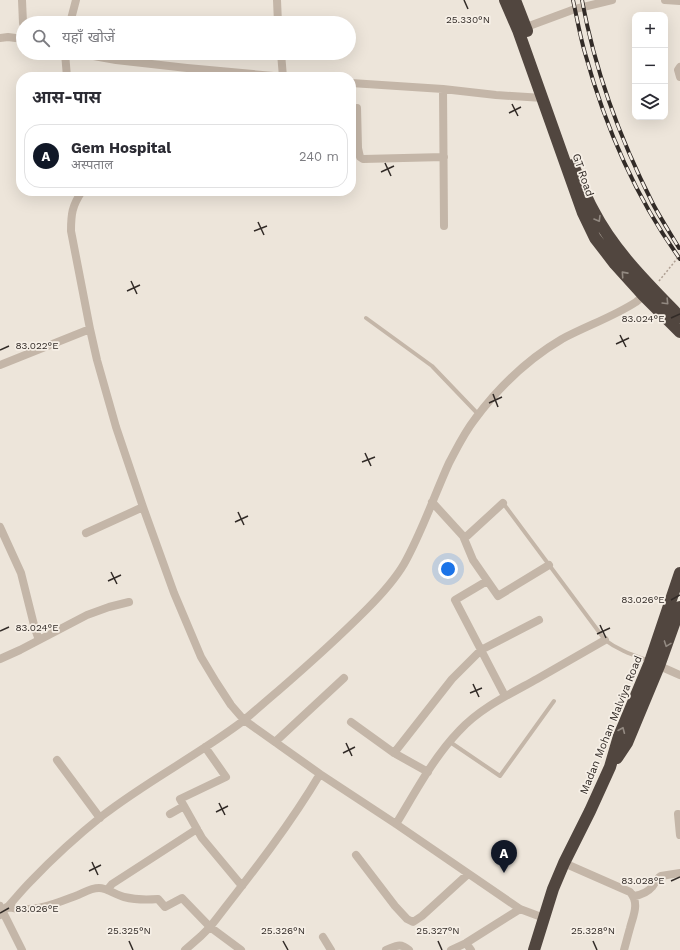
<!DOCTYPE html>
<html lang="hi">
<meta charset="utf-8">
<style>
body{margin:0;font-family:"Work Sans","Noto Sans Devanagari",sans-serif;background:#f7f7f7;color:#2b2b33}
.controls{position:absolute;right:12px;top:12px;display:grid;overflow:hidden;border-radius:8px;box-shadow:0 4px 16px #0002}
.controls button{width:36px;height:36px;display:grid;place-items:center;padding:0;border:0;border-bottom:1px solid #e1e1e2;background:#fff;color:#2b2b33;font:20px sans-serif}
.you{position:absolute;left:448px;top:569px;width:14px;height:14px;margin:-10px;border:3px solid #fff;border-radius:50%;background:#1a73e8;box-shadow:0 0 0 6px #1a73e833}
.badge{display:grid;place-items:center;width:26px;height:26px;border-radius:50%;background:#111827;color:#fff;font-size:13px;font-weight:700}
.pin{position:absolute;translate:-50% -33px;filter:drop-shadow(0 1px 2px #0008)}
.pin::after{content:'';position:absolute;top:21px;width:14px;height:12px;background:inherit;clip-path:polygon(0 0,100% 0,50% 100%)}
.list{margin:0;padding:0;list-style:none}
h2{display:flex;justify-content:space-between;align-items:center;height:52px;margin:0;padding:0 16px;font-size:17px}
h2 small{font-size:13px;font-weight:400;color:#7c7c81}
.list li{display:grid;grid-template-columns:26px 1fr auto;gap:12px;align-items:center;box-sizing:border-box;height:64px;margin:0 8px 8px;padding:0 8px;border:1px solid #e1e1e2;border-radius:16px}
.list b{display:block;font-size:15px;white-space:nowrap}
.list p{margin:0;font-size:13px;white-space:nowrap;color:#7c7c81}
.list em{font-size:13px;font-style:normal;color:#7c7c81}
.icon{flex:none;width:22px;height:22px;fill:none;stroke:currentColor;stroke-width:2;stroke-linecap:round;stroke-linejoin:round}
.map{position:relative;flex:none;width:680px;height:950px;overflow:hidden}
.search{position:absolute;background:#fff;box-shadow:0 4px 16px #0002;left:16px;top:16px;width:340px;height:44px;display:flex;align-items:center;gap:10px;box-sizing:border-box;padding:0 14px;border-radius:22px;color:#7c7c81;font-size:15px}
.panel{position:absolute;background:#fff;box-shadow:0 4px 16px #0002;left:16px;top:72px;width:340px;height:124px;border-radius:16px}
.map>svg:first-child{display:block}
</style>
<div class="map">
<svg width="680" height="950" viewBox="0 0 680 950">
<rect width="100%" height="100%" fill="#ede5da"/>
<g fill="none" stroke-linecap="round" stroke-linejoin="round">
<path stroke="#afa093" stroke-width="1.5" stroke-dasharray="2 2" stroke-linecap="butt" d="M659,281L680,255"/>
<path stroke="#c4b6a8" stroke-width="4" d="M366,318L432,366L478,414
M503,503L605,640C618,650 633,655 649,661
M450,742L500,776L554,701"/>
<path stroke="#c4b6a8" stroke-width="8" d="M22,0L23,23
M277,0L278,23
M665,0L680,1
M70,23L76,0
M521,29L575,9L612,0
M0,38L8,37L23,39
M65,53L67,77
M77,53L116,60L187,68L285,77
M281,53L283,77
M680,67L678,70L680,77
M351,83L443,89L496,95L543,98
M443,89L444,226
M357,108L358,148L360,157L363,159L444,157
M82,191C72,206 71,214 71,231L90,329L97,360L116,427L143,507L174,593L201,657L216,682L231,705L244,720L320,774L396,824L520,909L544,918
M0,365L90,329
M432,502L463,536H467L503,503
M0,527L21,573L35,629L39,640
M86,533L143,507
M463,536L473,560L498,596L549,565
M487,581L455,600L505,696
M0,659L20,650L87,615L109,607L129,602
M655,664L680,675
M351,722L394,753L428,772
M275,742L344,678
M394,753L452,679L481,650L539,620
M57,760L100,818
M184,806L202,838L242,886
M170,814L184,806L180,799L226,777L205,747
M678,814L680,835
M396,824C415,793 433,758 459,731C480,708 510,694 537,679C560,666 582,653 605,640
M356,855L395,906L407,919L413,922L422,916L468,874
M564,863L630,892C640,903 633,916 630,928C628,935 626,943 624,950
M107,890L112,884L197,829
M634,896C641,895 647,893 652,887C655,883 656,879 661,876L680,873
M0,906L22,950
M7,907C33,914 54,904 78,895C85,892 91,888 99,888C107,888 116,895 124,897C136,900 146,900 158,899L165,907L182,898L210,927L241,950
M0,915C11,904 20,892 31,881C53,858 77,836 102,816C147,781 198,755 243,721C255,711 266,701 278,691C308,665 338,638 366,610C380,596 394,581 404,564C422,532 434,496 449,463C457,448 464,433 475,419C498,388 528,359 562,339C586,326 613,317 636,302C640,299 643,296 646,293
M323,937L331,950
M466,943L471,950
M185,950L201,936L210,927C249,877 288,828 320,774
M386,950C396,946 400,942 409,950
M451,950L466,943L520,909"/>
<path stroke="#51463f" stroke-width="12" d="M505,0L518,30L583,213L595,238L615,264L643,295L680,332
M515,0L527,31
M573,165C580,180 585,196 593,210C614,251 648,284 680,317
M617,758L627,743L659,666L680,607
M534,950L553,889L564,863L590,811L610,767L619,736L650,662L680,573"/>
<defs>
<path id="rail" d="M573,0C577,18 580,36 585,53C605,126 636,198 680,259
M582,0C595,71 620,139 653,204C661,219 670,233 679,248"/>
</defs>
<use href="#rail" stroke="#322b27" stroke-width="4"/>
<use href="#rail" stroke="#f6efe6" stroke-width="2.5" stroke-dasharray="8" stroke-linecap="butt"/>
</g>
<defs><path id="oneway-chevron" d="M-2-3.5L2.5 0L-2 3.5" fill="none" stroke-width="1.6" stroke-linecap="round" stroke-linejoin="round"/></defs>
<g stroke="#938a82">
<use href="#oneway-chevron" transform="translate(598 219) rotate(59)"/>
<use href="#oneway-chevron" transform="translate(624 274) rotate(-132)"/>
<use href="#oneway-chevron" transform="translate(666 302) rotate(46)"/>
<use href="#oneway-chevron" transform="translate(667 644) rotate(110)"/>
<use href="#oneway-chevron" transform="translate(622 730) rotate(-67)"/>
</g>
<path fill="none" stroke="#322b27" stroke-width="1.5" d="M464,0L468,9M512,104L518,116M509,113L521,107M385,163L391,176M381,172L394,166M258,222L264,235M254,231L267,226M131,281L137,294M127,291L140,285M671,318L680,314M620,335L626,347M616,344L629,338M0,350L9,346M493,394L498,407M489,403L502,397M365,453L371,466M362,462L375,457M238,512L244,525M235,522L248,516M111,572L117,584M108,581L121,575M671,600L680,595M600,625L606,638M0,631L9,627M597,634L610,628M473,684L479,697M470,693L482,688M346,743L352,756M343,753L355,747M219,803L225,815M216,812L228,806M92,862L98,875M89,871L101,865M671,881L680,877M0,913L9,908M129,941L133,950M283,941L288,950M438,941L442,950M593,941L597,950"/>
<g text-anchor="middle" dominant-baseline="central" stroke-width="3.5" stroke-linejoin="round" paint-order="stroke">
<g font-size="11" fill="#322b27" stroke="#f6efe6">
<text transform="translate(583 175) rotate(71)">GT Road</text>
<text transform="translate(611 725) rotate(-68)">Madan Mohan Malviya Road</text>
</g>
</g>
<g font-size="10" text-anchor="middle" fill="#322b27" stroke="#f6efe6" stroke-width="3.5" stroke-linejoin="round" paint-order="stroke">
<text x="468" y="23">25.330°N</text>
<text x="643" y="322">83.024°E</text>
<text x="37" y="349">83.022°E</text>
<text x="643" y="603">83.026°E</text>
<text x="37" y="631">83.024°E</text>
<text x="643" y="884">83.028°E</text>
<text x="37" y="912">83.026°E</text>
<text x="129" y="934">25.325°N</text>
<text x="283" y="934">25.326°N</text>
<text x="438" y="934">25.327°N</text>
<text x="593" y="934">25.328°N</text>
</g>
</svg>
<div class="controls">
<button>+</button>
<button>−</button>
<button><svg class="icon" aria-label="layers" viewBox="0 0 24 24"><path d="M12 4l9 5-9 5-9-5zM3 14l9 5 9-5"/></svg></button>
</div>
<div class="you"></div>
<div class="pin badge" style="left:504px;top:873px">A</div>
<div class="search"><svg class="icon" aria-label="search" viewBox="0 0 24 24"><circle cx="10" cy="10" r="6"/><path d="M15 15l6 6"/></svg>यहाँ खोजें</div>
<section class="panel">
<h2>आस-पास<small></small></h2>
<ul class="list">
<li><span class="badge">A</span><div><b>Gem Hospital</b><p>अस्पताल</p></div><em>240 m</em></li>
</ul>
</section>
</div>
